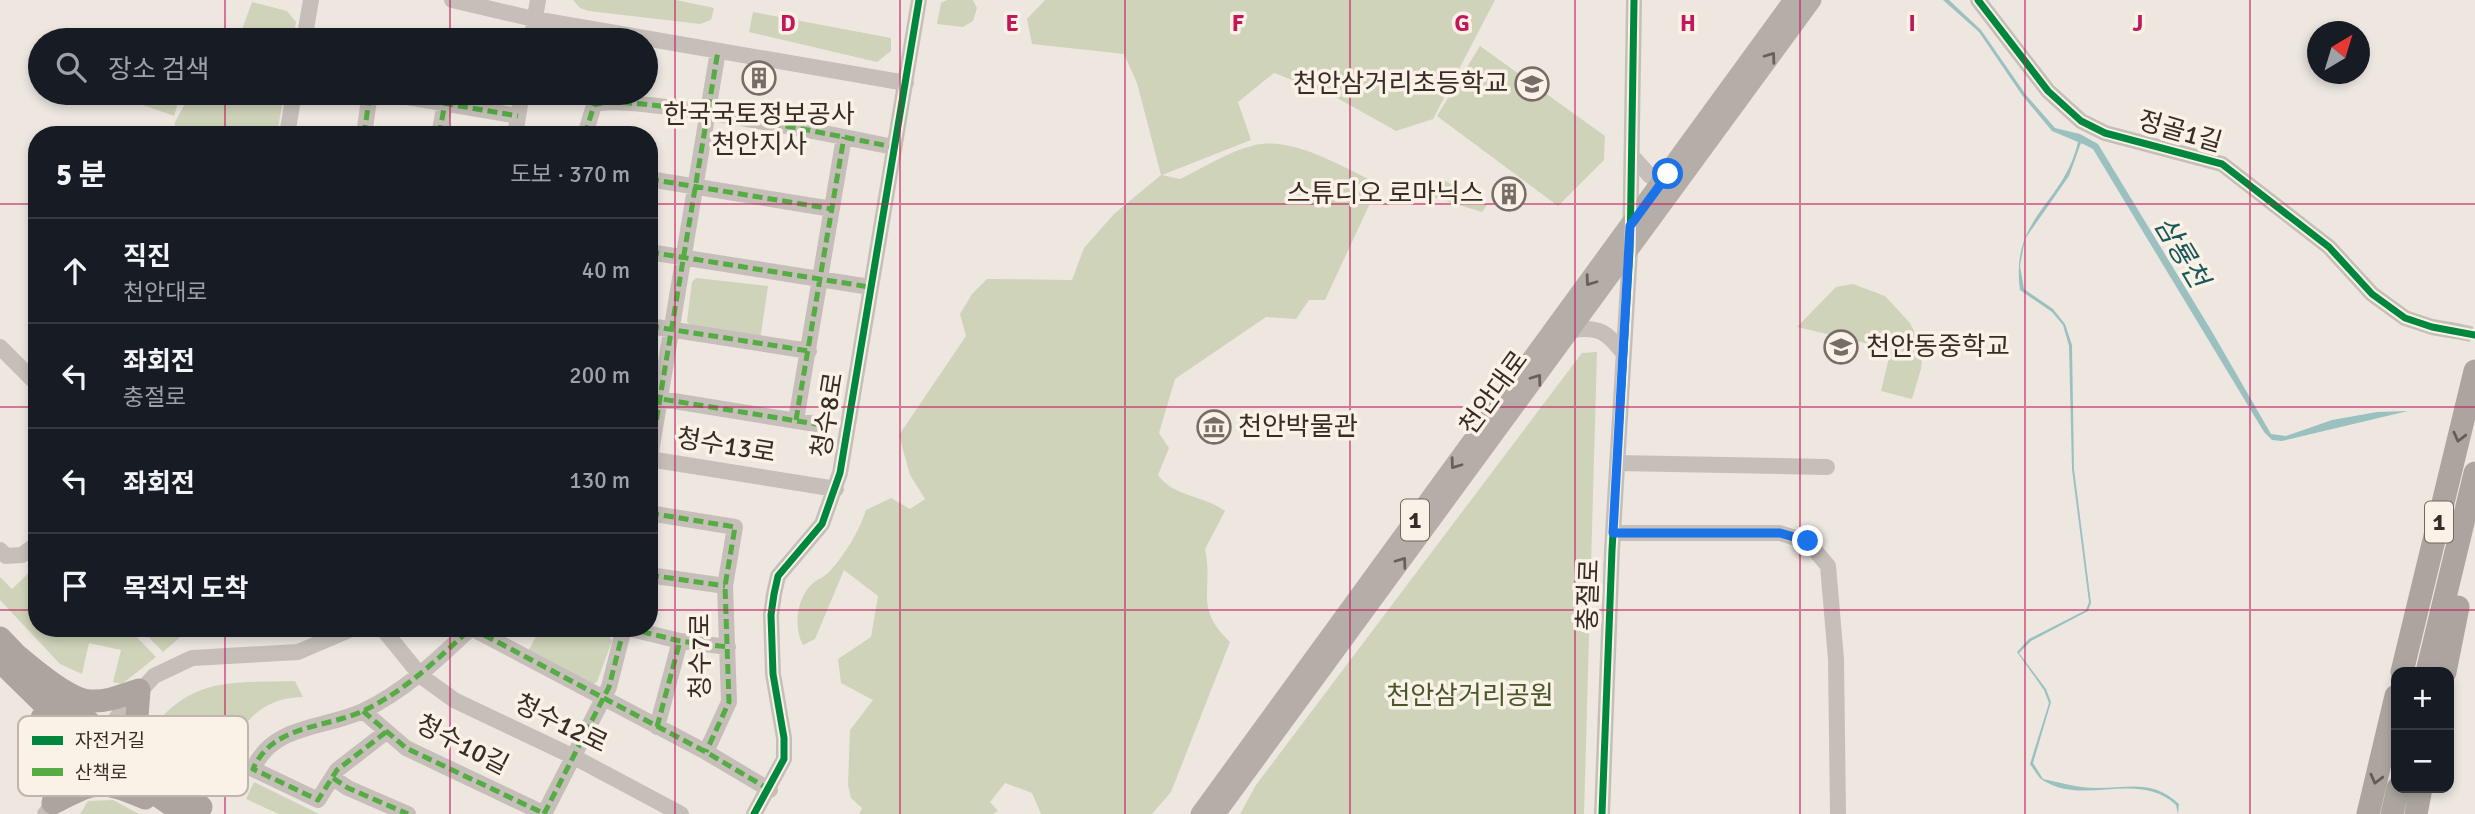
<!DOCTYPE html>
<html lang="ko">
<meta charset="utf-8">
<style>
body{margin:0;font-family:Signika,"Noto Sans KR",sans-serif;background:#20242c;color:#f1f3f6}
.controls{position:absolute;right:21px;bottom:21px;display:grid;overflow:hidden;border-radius:14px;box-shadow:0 4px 10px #0003}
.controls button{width:63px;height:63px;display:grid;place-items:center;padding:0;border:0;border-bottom:2px solid #363941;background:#171b24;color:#f1f3f6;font:35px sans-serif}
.compass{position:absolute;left:2307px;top:21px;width:63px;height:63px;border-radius:50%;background:#171b24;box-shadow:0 4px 10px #0003;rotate:38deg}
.stop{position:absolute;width:21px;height:21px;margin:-16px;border:5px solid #1a73e8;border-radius:50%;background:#fff}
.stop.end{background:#1a73e8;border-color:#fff;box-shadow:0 2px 7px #0008}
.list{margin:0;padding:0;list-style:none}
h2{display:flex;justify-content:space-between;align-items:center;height:91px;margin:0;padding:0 28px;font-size:30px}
h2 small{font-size:23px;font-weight:400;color:#9ea1a6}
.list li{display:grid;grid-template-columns:46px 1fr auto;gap:21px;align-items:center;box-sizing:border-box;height:105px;padding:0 28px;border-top:2px solid #363941}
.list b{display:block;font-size:26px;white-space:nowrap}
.list p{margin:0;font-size:23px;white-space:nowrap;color:#9ea1a6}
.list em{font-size:23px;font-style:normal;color:#9ea1a6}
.icon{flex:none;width:38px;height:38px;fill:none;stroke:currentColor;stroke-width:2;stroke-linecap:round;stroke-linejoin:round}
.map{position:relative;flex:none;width:2475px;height:814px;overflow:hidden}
.search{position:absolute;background:#171b24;box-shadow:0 4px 10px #0003;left:28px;top:28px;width:630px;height:77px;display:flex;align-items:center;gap:18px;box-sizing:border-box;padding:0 24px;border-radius:38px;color:#9ea1a6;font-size:26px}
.panel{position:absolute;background:#171b24;box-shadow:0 4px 10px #0003;left:28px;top:126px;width:630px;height:511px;border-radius:28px}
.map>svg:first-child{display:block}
</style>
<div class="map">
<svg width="2475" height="814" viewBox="0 0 2475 814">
<rect width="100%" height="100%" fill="#ede7e0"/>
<path fill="#cfd3b9" d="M573,0H676L714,8L711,20L700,24L589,11L580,8Z
M947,0H973L977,8L973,21L963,27L937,24L941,3Z
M1045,0H1495L1433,119L1396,131L1332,95L1274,73L1238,102L1251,140L1162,175L1180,179C1203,168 1229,151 1255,145C1294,136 1344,168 1379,184L1325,300H1309L1296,319L1266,317L1175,379L1159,433L1169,448L1158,475C1172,496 1205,496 1225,511L1205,549C1214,590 1193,607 1230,642L1171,792L1152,814H1041L1032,793L1005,783L990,802L998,811L993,814H859L862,808L851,798L848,785L850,730L873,700L841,683L838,659L871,637L878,596L844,570L815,639L803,645C793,627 797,598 812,584C817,579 825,577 830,571C845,554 859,532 866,510L891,498L910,509L925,499L910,475L899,435L966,336L960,314L972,294L987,279L1072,280L1084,248L1114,214L1161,175L1137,83L1124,54L1032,44L1027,19Z
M252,2L287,11L296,22L293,40H234L241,32Z
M753,12L891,38V51L877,62L749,32Z
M1480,46L1605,136L1604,160L1558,206L1437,116Z
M134,93H181L174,116L132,101Z
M191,93H284L277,135H174L175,122Z
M1444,180L1487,205L1482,212L1433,197Z
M696,278L768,286L760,340L691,327L687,321L692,282Z
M1853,284L1885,296L1910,323L1923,349L1921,369L1912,399L1881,391L1891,349L1797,327L1836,287Z
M1597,352L1584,814H1240L1256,785L1582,353Z
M37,565V628H128L156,657L122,684L113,682L121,650L89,643L82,674L60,664L0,600V577L12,589Z
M140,628H191L163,652Z
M541,628H591L608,634L612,641L597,682L591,685L527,653Z
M295,681L303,697C257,698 242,726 221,762L243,775L235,790L157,742L155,725C194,676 238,683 295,681Z
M254,782L319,814H279L246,799Z
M113,800L139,814H80L88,801Z"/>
<path fill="#9ac1c0" d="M1943,0H1949L1981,30L2026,95L2055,128L2080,134L2098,144L2211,330L2271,434L2286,436L2332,420L2377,412L2408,411L2282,441L2272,440L2264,432L2093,149L2081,143L2069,176L2025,239L2020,266L2024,289L2053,309L2065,324L2072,345L2074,469L2091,603L2088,611L2031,641L2019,653L2046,689L2051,702L2033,763L2043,779C2061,783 2079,788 2097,788C2129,788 2153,779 2179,804L2178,814L2176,805C2138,770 2086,806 2044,781C2038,778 2034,769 2030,764L2049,703L2044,690L2017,652L2029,639L2086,610L2089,602L2072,469L2069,346L2063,325L2052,312L2020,290C2010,216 2063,206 2078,142L2052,131L2022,95L1979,32Z"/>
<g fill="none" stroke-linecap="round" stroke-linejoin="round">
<path stroke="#c9c2bb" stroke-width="16" stroke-dasharray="16 8" stroke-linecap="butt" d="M2456,331L2475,335"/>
<path stroke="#c6bfb9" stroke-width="16" d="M452,0L534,19L906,83
M1978,0L2048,91L2081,121L2105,133L2222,164L2329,247L2372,294L2405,318L2432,327L2456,331
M304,40L311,0
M531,40L538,0
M384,93L518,116
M287,135L294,93
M364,135L370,93
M439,135L445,103
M515,135L522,93
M585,135L594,105C621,91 849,138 893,147
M1632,156L1650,176L1668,174
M649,179L832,209
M649,252L870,287
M649,326L809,351
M1573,330C1600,326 1608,333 1624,354
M0,347L37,384
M649,397L822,425
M796,420L844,137
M649,459L836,489
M1617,463L1827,467
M649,464L718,51
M649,513L735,527L725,586L729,702L706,752
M1613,533H1780L1808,542L1828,566L1836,659L1838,814
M0,550L6,556L22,555L37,544
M649,575L725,586
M382,628L421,676L454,700L574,757L681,814
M471,628L706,752L770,790
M627,628L680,641L728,647
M363,711L406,748L545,814
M657,727L680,641
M386,732L337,770L318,800L253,769C273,724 324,729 363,711C405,691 438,659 471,628
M333,778L348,788L408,814
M45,814L118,716L154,676L192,658L298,652L354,628
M544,814L609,687L624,628
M754,814L784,759V738L773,674L771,615L774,594L778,576L822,524L840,473L919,0
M1602,814L1612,550L1630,251L1634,0"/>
<path stroke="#b5ada8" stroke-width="19" d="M1200,814L1793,0
M1216,814L1812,0"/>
<path stroke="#aca59f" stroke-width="23" d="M0,638L25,664
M16,655C33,668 69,701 91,701C108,702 123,695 139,690L136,730L142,751L201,807
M0,661L92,751L185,814
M2402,672L2475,371
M2427,672L2475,473
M2445,672L2458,607
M54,694L149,771
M42,718L65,751L53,803
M53,803C95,781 101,779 145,798
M2368,814L2396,696
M2392,814L2398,788
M2416,814L2421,788"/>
<path stroke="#55ab44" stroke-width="5" stroke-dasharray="10 5" stroke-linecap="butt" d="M384,93L518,116
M364,135L370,93
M439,135L445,103
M585,135L594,105C621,91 849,138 893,147
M649,179L832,209
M649,252L870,287
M649,326L809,351
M649,397L822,425
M796,420L844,137
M649,464L718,51
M649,513L735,527L725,586L729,702L706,752
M649,575L725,586
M471,628L706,752L770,790
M627,628L680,641L728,647
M363,711L406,748L545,814
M657,727L680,641
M386,732L337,770L318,800L253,769C273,724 324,729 363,711C405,691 438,659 471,628
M333,778L348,788L408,814
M544,814L609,687L624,628"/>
<defs>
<path id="cycleway" d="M1978,0L2048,91L2081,121L2105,133L2222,164L2329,247L2372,294L2405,318L2432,327L2475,335
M754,814L784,759V738L773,674L771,615L774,594L778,576L822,524L840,473L919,0
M1602,814L1612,550L1630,251L1634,0"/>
</defs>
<use href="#cycleway" stroke="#faf1e7" stroke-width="11"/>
<use href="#cycleway" stroke="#00873e" stroke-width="7"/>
</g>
<defs><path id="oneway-chevron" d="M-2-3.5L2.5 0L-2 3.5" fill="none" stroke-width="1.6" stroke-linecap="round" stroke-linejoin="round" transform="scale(1.75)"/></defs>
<g stroke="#69605b">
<use href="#oneway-chevron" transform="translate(1771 57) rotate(-54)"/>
<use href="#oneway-chevron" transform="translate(1590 281) rotate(126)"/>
<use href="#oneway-chevron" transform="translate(1537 379) rotate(-54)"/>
<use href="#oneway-chevron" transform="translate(1455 464) rotate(126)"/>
<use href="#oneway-chevron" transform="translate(1402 562) rotate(-54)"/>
</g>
<g stroke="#665c57">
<use href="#oneway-chevron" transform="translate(2459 437) rotate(104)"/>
<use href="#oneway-chevron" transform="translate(2376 779) rotate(104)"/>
</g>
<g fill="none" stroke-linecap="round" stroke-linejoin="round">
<path stroke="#1a73e8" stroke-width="9" d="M1668,174L1630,226L1613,533H1780L1808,541"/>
</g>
<path fill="none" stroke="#c2185b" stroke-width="2" stroke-opacity="0.55" d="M225,0V40M450,0V40M675,0V814M900,0V814M1125,0V814M1350,0V814M1575,0V814M1800,0V814M2025,0V814M2250,0V814M225,93V135M450,93V135M0,204H37M649,204H2475M0,407H37M649,407H2475M0,610H37M649,610H2475M225,628V814M450,628V814"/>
<defs>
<symbol id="building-ring" viewBox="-11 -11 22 22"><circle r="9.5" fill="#faf1e7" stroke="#776d68" stroke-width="1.5"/><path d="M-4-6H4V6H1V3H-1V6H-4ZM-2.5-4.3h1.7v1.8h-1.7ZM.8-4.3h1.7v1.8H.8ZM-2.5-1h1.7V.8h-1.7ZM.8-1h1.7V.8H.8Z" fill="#776d68"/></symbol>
<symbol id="school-ring" viewBox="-11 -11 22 22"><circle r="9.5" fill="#faf1e7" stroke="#776d68" stroke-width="1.5"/><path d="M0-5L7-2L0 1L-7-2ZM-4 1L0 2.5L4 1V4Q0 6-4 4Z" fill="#776d68"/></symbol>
<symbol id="museum-ring" viewBox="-11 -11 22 22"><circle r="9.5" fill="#faf1e7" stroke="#776d68" stroke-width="1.5"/><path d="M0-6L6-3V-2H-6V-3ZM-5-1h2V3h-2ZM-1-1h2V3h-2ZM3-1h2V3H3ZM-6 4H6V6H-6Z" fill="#776d68"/></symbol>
</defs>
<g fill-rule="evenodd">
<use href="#building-ring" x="740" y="59" width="38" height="38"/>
<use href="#school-ring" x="1513" y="65" width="38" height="38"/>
<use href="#building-ring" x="1490" y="175" width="38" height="38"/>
<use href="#school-ring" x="1822" y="328" width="38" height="38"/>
<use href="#museum-ring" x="1195" y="408" width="38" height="38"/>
</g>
<g text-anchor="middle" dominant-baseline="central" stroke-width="7" stroke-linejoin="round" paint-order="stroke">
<g fill="#faf1e7" stroke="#726761" stroke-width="2">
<rect x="1401" y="499.5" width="28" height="41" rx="5"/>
<rect x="2425" y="501.5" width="28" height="41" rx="5"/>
</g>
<g font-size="24" font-weight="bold" fill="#372c27">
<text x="1415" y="520">1</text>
<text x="2439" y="522">1</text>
</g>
<g font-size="26" fill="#372c27" stroke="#faf1e7" text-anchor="end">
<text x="1508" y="84">천안삼거리초등학교</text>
<text x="759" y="115" text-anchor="middle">한국국토정보공사<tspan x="759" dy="30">천안지사</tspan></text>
<text x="1484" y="194">스튜디오 로마닉스</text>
<text x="1866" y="347" text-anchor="start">천안동중학교</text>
<text x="1238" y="427" text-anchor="start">천안박물관</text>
</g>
<g font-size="26" fill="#372c27" stroke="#faf1e7">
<text transform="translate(2180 132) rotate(16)">정골1길</text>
<text transform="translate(1494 393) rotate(-54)">천안대로</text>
<text transform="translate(828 415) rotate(-81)">청수8로</text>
<text transform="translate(726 446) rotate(9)">청수13로</text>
<text transform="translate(1589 595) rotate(-88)">충절로</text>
<text transform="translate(701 656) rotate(-90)">청수7로</text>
<text transform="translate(561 724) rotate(26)">청수12로</text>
<text transform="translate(462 745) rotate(27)">청수10길</text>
</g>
<g font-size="26" fill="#485729" stroke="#faf1e7">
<text x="1470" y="696">천안삼거리공원</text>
</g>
<g font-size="28" font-style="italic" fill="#1a595b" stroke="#faf1e7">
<text transform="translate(2181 252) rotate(59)">삼룡천</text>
</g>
</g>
<rect x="18" y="716" width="230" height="80" rx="10" fill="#faf1e7" stroke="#c0b6ad" stroke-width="2"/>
<rect x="32" y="736" width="31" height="9" fill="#00873e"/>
<rect x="32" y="768" width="31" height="8" fill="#55ab44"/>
<g font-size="19" fill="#372c27">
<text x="75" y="747">자전거길</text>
<text x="75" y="779">산책로</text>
</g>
<g font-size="23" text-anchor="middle" font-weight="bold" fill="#c2185b" stroke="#faf1e7" stroke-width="7" stroke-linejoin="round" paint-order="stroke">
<text x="788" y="31">D</text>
<text x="1012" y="31">E</text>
<text x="1238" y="31">F</text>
<text x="1462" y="31">G</text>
<text x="1688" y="31">H</text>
<text x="1912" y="31">I</text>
<text x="2138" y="31">J</text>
</g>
</svg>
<div class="controls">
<button>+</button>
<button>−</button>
</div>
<svg class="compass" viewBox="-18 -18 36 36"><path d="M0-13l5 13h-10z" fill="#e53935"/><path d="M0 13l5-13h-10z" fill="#9ea1a6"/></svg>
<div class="stop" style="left:1668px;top:174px"></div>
<div class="stop end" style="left:1808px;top:541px"></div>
<div class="search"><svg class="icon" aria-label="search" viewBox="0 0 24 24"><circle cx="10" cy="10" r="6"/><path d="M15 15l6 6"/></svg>장소 검색</div>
<section class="panel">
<h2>5 분<small>도보 · 370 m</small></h2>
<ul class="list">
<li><svg class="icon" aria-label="ahead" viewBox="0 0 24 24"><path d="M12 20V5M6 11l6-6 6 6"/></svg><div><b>직진</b><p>천안대로</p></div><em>40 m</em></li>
<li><svg class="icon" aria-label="left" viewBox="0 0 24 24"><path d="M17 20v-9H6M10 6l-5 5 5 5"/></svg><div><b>좌회전</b><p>충절로</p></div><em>200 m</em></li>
<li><svg class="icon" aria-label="left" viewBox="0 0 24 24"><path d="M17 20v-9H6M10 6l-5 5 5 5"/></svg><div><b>좌회전</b></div><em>130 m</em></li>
<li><svg class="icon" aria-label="arrive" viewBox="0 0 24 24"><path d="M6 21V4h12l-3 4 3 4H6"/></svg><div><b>목적지 도착</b></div></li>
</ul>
</section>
</div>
